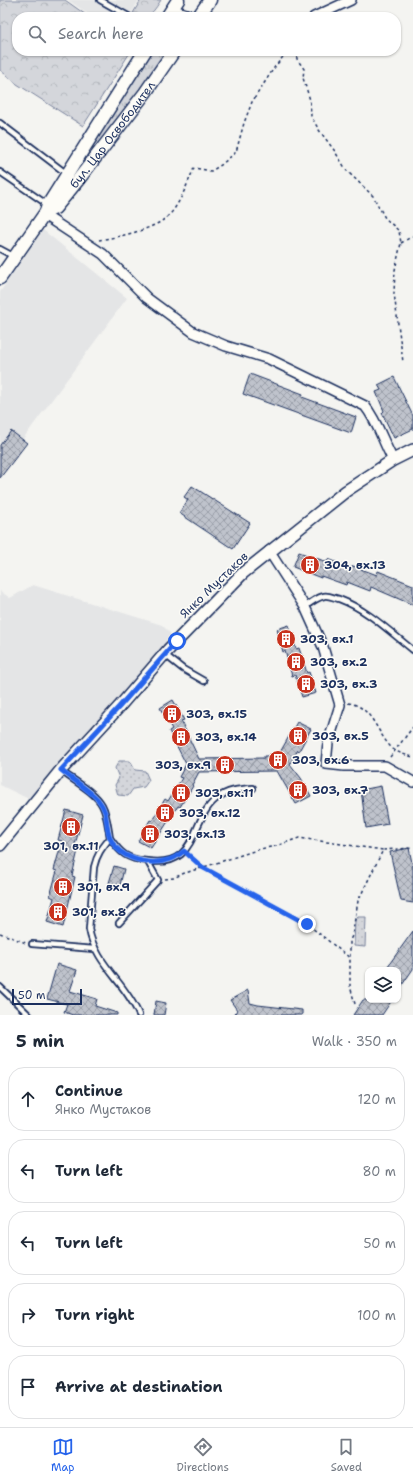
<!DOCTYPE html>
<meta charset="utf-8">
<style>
body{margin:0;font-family:"Shantell Sans",sans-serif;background:#f6f6f7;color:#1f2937}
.controls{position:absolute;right:12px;bottom:12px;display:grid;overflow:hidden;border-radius:8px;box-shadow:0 1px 3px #0004}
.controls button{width:36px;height:36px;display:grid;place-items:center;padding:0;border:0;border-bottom:1px solid #e0e1e3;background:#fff;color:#1f2937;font:20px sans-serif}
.scale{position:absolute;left:12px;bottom:10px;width:70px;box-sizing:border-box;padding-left:4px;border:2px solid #1b2f5e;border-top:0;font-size:11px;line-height:14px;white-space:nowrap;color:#1b2f5e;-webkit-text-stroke:3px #fdfcf7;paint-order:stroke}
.stop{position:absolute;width:12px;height:12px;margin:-9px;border:3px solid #2563eb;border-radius:50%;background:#fff}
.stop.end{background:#2563eb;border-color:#fff;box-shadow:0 1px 4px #0008}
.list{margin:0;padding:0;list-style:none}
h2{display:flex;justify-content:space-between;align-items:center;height:52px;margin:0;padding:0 16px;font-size:17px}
h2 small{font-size:13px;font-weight:400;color:#747a83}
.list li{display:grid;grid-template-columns:26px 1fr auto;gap:12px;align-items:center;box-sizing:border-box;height:64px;margin:0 8px 8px;padding:0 8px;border:1px solid #e0e1e3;border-radius:16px}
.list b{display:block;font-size:15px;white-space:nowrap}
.list p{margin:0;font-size:13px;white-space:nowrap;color:#747a83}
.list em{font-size:13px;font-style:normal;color:#747a83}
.icon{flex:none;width:22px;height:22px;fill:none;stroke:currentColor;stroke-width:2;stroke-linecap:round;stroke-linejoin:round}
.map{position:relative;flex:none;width:413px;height:1015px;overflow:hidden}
.search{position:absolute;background:#fff;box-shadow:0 1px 3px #0004;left:12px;right:12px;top:12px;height:44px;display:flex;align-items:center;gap:10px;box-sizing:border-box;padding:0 14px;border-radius:16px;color:#747a83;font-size:15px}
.sheet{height:412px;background:#fff}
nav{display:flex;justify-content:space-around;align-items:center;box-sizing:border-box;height:56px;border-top:1px solid #e0e1e3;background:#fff;font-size:11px;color:#747a83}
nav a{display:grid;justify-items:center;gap:2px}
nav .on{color:#2563eb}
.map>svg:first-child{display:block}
</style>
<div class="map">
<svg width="413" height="1015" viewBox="0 0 413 1015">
<defs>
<pattern id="grass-tufts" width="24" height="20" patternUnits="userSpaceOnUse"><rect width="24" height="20" fill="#d4d6db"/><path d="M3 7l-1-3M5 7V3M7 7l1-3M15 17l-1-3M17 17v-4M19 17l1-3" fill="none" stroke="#b5b8be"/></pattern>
<pattern id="forest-crowns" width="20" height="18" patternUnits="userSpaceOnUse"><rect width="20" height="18" fill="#d4d6db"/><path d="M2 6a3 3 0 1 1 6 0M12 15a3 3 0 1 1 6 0" fill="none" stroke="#b5b8be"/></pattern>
<pattern id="park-dots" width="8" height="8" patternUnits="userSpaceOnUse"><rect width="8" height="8" fill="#d4d6db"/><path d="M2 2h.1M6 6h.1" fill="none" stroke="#b5b8be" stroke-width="1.8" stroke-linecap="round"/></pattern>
<pattern id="building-cross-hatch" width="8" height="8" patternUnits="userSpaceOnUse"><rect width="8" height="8" fill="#bfc3cc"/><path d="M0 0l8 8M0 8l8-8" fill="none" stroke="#9a9fa9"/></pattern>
</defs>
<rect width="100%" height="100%" fill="#f4f4f1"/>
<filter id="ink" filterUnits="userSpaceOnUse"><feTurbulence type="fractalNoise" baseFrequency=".025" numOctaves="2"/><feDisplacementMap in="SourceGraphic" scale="8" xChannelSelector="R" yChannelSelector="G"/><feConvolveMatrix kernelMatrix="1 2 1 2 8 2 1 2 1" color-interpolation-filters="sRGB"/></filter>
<g filter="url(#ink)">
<path fill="#e4e5e6" d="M68,0H139L129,17H93Z
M43,230L127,298L0,470V292Z
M33,585L162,625L182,645L41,805L0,785V591L10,598Z"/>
<path fill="url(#grass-tufts)" stroke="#78829c" d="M153,51H167L129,105L80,166Z"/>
<path fill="url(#forest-crowns)" stroke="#78829c" d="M0,0H65L89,17H17V51H131L83,126L17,84L0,70Z
M141,0H161C153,12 149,21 133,13Z"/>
<path fill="url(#park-dots)" stroke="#78829c" d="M119,761H130L135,770L145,771L149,780L144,787L133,789L128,796L118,795L115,785L119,778L115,768Z
M358,917H366L365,947L354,946L355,920Z"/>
<path fill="url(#building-cross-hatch)" stroke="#1b2f5e" d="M250,374L303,394L302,397L356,417L351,433L243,394Z
M394,377L413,416V429L394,438L382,413L384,411L376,392L381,390L378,385Z
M11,431L27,443L0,478V445Z
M192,486L250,523L233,549L179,513L188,500L184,497Z
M299,552L327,562L328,559L352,568L353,566L377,575L378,571L413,585V605L371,587L370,591L347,582L346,585L321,576V578L293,567Z
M289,625L296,649L299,648L307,673L309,672L316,693L302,697L295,675L292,676L285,651L283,652L277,629Z
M173,700L184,720L181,721L199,759L264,758V756H278L297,722L311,729L299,751L298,750L290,764L301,778L311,796L296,804L277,771L199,772L192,785L193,786L180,807L178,806L151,848L138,841L150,820L152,821L165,799L168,801L182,778L179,777L186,764L169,731L172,729L160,708Z
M381,786L388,824L366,828L361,790Z
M66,810L83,815L75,845L79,846L72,876L75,877L63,927L47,922L54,898L50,896L57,871L54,870L62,841L58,840Z
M409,848L413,868V903L401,901L390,852Z
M114,866L124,869L120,885L109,883Z
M413,931V969L398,991V970H385Z
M57,964L77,970L70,991L97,999L95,1006L117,1013V1015H73L64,1012L67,1004L47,999Z
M248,990L250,1003L258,1005L302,1010V1015H234L237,1010L230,1000Z
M363,1000H392L382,1015H353Z
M156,1001L166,1003L164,1015H154Z"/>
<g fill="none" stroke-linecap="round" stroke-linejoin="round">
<defs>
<path id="service" d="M100,0L130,17
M0,123L67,174
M0,172L48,205
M0,249L13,256
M305,607C311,602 316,598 324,596C329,595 334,598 339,599C368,610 389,631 413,650
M164,654L183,669L204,681
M61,771C73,780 95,792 102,805C107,814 108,827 110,838C102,848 97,854 94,867L89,929C95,964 126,983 139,1015
M110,838C121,854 127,859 147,861C199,869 189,821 216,799C227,790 240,789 253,788
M119,923L158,880L148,862
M32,944L94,949
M0,987L29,1015"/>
<path id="minor" d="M172,9L194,17
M314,17L351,0
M44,215L103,254L147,298L193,332L226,346L269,359L365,406C378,422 383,442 393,460
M269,551L305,607L323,647L340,705L328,743L326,764L344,766H385L413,782"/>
<path id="tertiary" d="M0,845L61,770L119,707L168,650L243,573L346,491L393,460L413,450"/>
<g id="secondary">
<path d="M167,17L178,0"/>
<path d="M198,17L210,0"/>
<path id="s1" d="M46,212L55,208L78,180L145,93L174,51"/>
<path d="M0,278L46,212L48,205L145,51"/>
</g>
</defs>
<use href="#service" stroke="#1b2f5e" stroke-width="8"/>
<use href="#minor" stroke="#1b2f5e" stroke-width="12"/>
<use href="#tertiary" stroke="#1b2f5e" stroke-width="14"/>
<use href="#secondary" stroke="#1b2f5e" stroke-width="15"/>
<path stroke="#1b2f5e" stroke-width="1.5" stroke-dasharray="3 3" stroke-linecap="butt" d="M296,51L297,59L304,69L303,78L310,100L311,116L319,130L334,150L347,171L373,196L385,218L399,231L401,243L395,270L394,293L403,362
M99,240C118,237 153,230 167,217C179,207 188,182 194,168L211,171L221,165L236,152L244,123L252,102L274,68L286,53L290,51
M401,243L413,236
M348,703C373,706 377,735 393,749C398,753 406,755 413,757
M390,757L413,727
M190,856L202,867L307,924L350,958
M165,879L174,878L182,874L260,849L276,846L299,838L383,850
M0,933L26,943
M355,1004L350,986V940L352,936L358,901L383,850L413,848"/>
<use href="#service" stroke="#fdfcf7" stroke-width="4.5"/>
<use href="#minor" stroke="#fdfcf7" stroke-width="9"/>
<use href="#tertiary" stroke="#fdfcf7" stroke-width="11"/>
<use href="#secondary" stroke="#fdfcf7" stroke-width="12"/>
</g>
</g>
<g fill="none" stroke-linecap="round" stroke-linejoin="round" filter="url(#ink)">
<path stroke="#2563eb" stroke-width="5" d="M177,641L119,707L61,770C70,778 92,792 99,801C109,813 105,826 110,838C119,859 148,866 168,860C174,859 179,855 184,851L202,867L307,924"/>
</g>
<defs>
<symbol id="building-disc" viewBox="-11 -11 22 22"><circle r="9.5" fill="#c8321e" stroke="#fdfcf7"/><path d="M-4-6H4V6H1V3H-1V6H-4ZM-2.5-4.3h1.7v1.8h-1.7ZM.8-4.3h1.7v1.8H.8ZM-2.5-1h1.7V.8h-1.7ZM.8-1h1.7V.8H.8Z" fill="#fff"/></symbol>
</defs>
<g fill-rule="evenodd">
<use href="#building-disc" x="299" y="554" width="22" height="22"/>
<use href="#building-disc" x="275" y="628" width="22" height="22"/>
<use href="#building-disc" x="285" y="651" width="22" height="22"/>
<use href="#building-disc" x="295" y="673" width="22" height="22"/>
<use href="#building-disc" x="161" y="703" width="22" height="22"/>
<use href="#building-disc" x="287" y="725" width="22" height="22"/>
<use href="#building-disc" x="170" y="726" width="22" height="22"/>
<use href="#building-disc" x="267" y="749" width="22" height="22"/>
<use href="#building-disc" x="214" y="754" width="22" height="22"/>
<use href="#building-disc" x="287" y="779" width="22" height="22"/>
<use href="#building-disc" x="170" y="782" width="22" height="22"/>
<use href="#building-disc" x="154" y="802" width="22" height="22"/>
<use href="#building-disc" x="60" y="816" width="22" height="22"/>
<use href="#building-disc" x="139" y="823" width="22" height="22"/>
<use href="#building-disc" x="52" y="876" width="22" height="22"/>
<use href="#building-disc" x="47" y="901" width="22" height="22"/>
</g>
<g text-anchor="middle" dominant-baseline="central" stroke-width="3" stroke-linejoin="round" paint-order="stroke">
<g font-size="12" fill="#1b2f5e" stroke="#fdfcf7">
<text stroke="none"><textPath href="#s1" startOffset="103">бул. Цар Освободител</textPath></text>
<text transform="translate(214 585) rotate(-44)">Янко Мустаков</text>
</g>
<g font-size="12" font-weight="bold" fill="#1b2f5e" stroke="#fdfcf7" text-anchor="start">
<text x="324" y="565">304, вх.13</text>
<text x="300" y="639">303, вх.1</text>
<text x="310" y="662">303, вх.2</text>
<text x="320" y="684">303, вх.3</text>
<text x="186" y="714">303, вх.15</text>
<text x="312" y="736">303, вх.5</text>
<text x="195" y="737">303, вх.14</text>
<text x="292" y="760">303, вх.6</text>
<text x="211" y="765" text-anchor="end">303, вх.9</text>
<text x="312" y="790">303, вх.7</text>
<text x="195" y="793">303, вх.11</text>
<text x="179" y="813">303, вх.12</text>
<text x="164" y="834">303, вх.13</text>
<text x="71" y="846" text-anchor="middle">301, вх.11</text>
<text x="77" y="887">301, вх.9</text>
<text x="72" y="912">301, вх.8</text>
</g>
</g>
</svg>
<div class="controls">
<button><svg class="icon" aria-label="layers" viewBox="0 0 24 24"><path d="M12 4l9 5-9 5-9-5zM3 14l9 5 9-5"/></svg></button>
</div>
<div class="scale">50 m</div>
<div class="stop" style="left:177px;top:641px"></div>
<div class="stop end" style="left:307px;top:924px"></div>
<div class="search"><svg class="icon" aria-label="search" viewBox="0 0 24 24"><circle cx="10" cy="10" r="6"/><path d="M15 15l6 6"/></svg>Search here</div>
</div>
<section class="sheet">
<h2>5 min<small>Walk · 350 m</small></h2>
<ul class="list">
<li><svg class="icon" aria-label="ahead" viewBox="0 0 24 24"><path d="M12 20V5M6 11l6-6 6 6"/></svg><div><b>Continue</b><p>Янко Мустаков</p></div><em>120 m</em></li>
<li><svg class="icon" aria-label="left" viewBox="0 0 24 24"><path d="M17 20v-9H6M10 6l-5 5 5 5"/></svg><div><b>Turn left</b></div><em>80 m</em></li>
<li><svg class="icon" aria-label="left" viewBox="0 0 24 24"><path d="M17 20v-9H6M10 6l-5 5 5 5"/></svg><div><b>Turn left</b></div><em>50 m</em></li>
<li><svg class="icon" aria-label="right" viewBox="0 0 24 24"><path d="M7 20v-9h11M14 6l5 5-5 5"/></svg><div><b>Turn right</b></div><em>100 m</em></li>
<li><svg class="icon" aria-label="arrive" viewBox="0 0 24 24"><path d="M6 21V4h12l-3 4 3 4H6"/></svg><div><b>Arrive at destination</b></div></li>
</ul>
</section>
<nav>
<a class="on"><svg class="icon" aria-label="map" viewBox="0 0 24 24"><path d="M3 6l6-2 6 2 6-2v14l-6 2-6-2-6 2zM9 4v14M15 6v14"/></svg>Map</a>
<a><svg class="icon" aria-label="directions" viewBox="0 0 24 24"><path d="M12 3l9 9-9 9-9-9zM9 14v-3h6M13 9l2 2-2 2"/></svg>Directions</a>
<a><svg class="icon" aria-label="saved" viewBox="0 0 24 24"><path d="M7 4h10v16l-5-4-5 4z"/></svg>Saved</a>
</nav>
